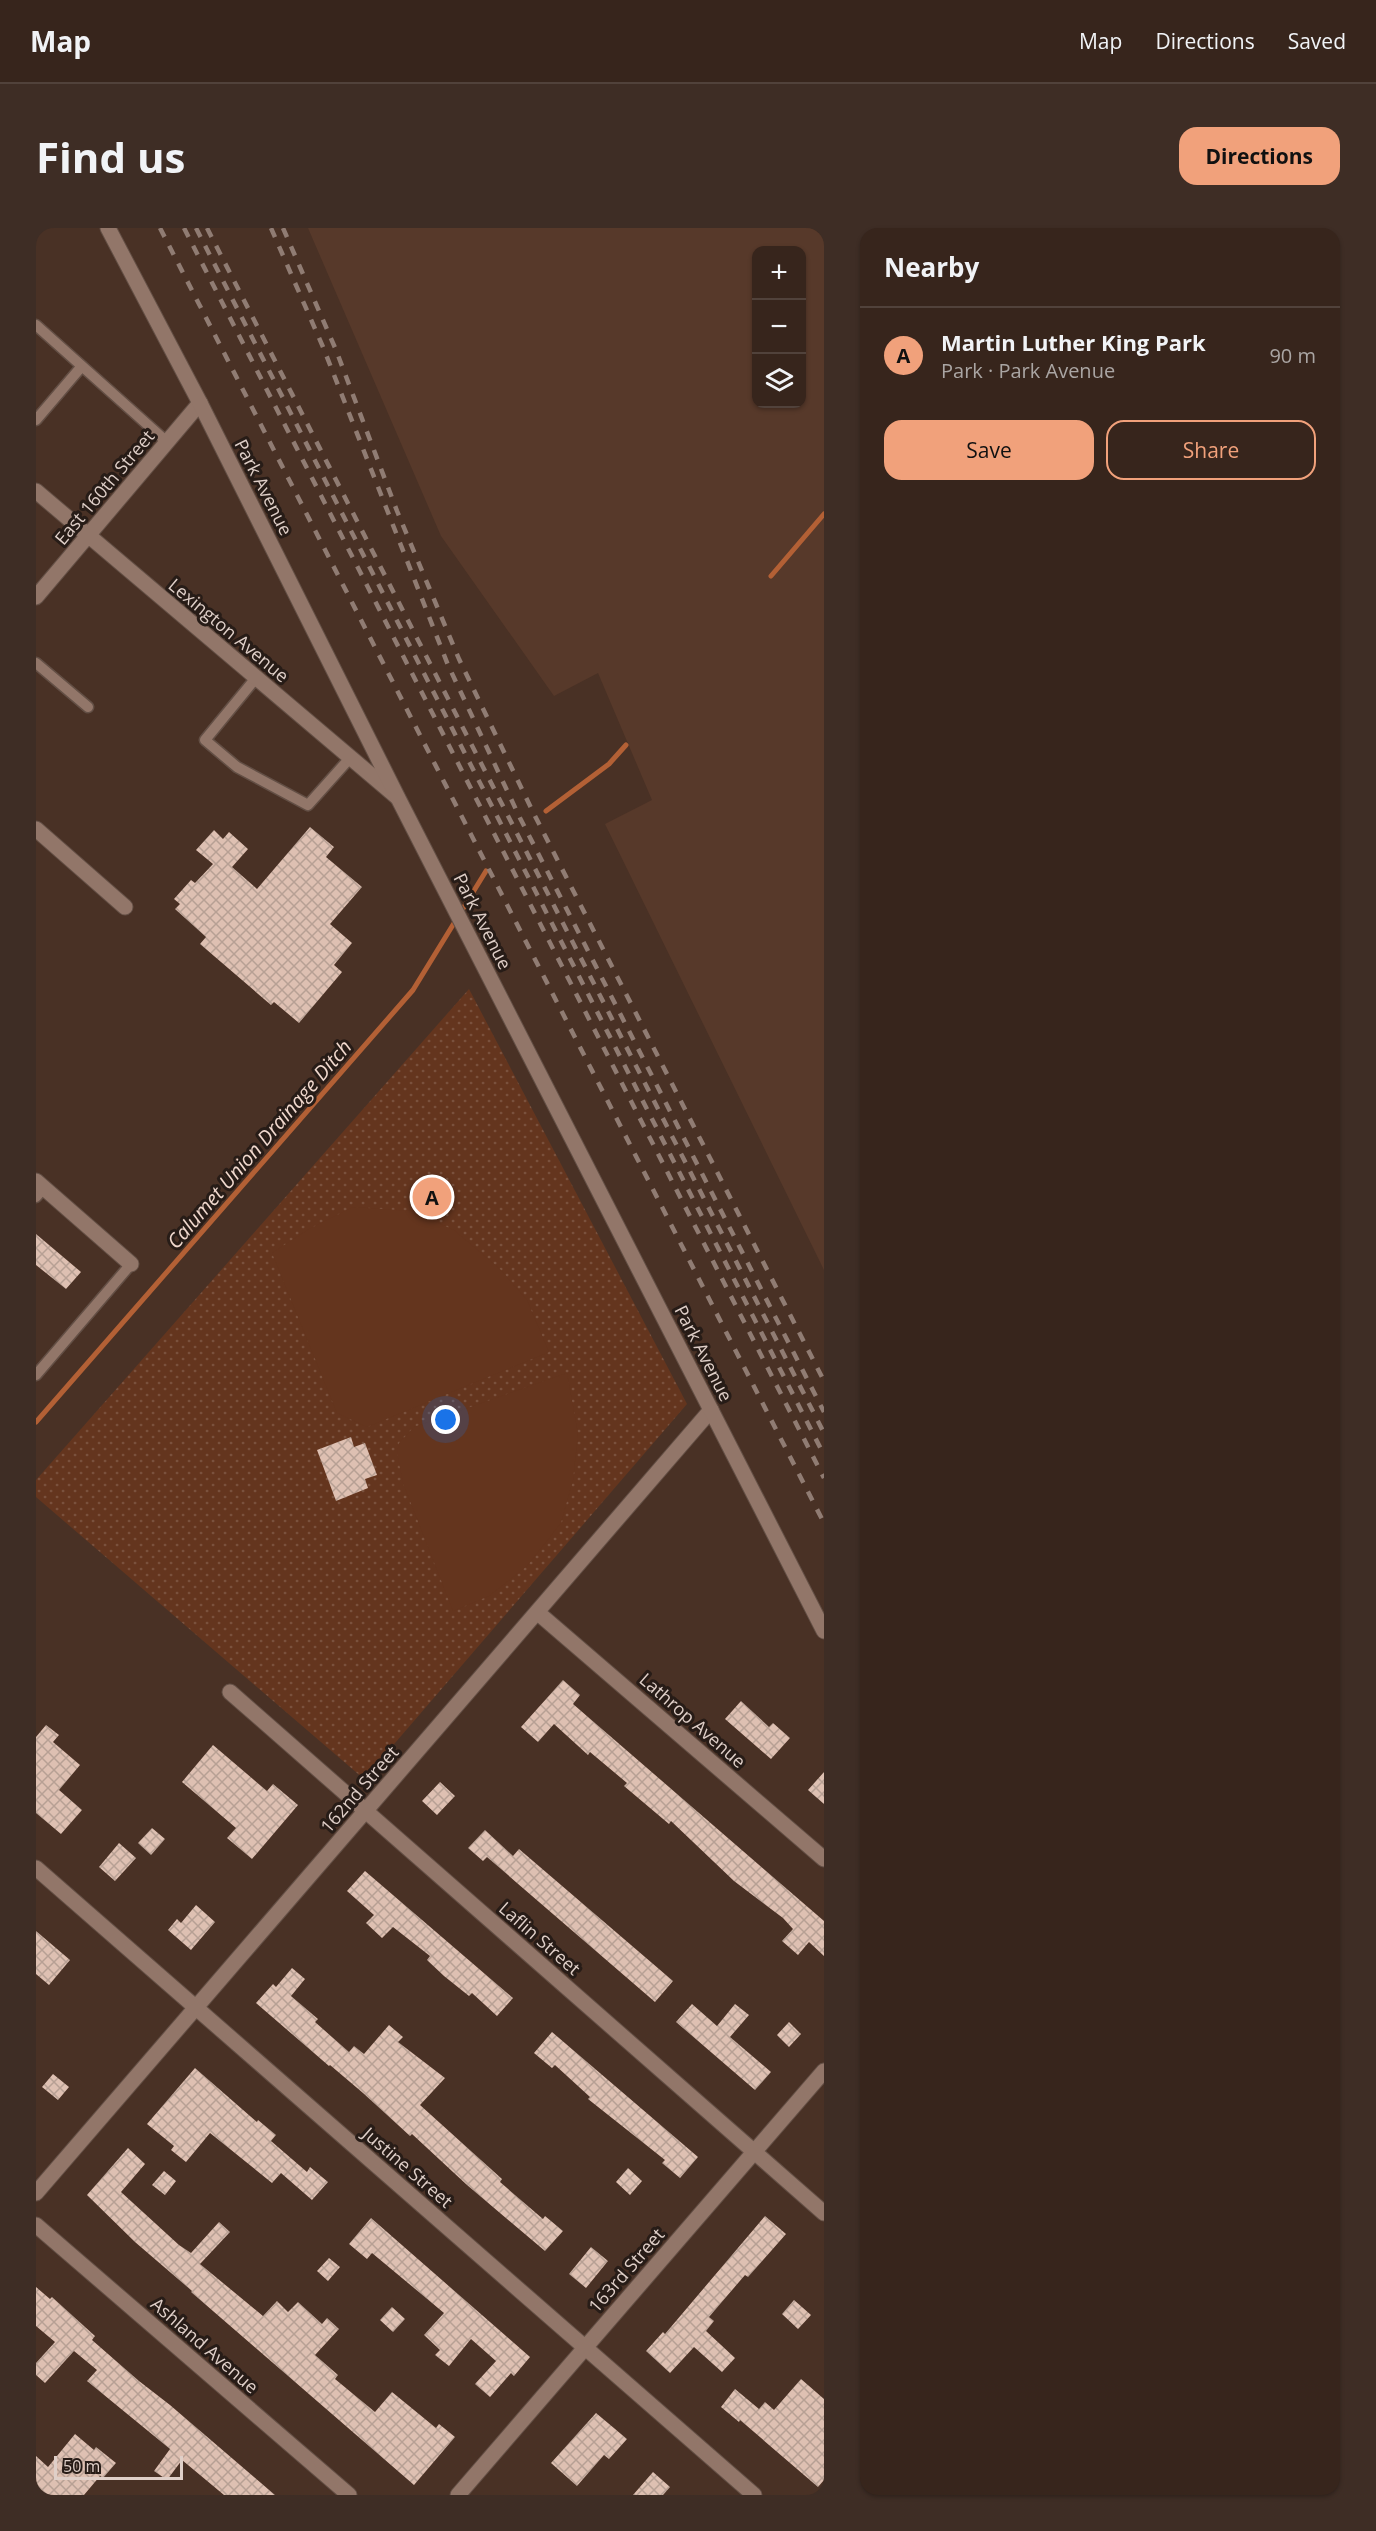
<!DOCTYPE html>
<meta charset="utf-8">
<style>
body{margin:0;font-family:"Open Sans",sans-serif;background:#3e2d25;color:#f1f3f6}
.controls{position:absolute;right:18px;top:18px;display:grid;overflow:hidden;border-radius:12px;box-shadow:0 2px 4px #0004}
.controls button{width:54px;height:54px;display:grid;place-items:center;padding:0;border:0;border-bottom:2px solid #51423b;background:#37251c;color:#f1f3f6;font:30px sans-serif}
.scale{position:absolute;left:18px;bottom:15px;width:129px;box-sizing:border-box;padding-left:6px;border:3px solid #dfcfc8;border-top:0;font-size:16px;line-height:21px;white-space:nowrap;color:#dfcfc8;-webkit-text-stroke:4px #271c17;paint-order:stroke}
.you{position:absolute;left:410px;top:1192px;width:21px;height:21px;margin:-15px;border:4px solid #fff;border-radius:50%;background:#1a73e8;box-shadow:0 0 0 9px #1a73e833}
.badge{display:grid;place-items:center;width:39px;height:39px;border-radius:50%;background:#f1a17b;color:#111;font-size:20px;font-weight:700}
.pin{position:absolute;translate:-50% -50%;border:3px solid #fff;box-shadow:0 2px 6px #0006}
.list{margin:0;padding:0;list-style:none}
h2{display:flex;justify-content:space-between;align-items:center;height:78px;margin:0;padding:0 24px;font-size:26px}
h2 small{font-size:20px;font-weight:400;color:#aaa5a3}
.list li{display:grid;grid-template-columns:39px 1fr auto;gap:18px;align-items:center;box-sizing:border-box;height:96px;padding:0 24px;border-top:2px solid #51423b}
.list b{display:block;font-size:22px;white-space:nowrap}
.list p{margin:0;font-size:20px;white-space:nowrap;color:#aaa5a3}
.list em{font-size:20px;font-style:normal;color:#aaa5a3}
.actions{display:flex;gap:12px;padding:18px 24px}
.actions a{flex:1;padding:14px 0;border:2px solid #f1a17b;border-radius:18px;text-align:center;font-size:21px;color:#f1a17b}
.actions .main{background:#f1a17b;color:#111}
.icon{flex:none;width:33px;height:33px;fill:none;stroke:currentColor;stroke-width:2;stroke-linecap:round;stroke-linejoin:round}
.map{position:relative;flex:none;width:788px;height:2267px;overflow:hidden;border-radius:18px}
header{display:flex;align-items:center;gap:36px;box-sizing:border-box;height:84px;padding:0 30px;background:#37251c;border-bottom:2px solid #51423b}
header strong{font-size:28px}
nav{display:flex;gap:33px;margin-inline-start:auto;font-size:21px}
.intro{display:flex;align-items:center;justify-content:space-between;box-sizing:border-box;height:144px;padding:0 36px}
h1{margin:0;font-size:42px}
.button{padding:15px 27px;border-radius:18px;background:#f1a17b;color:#111;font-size:21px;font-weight:700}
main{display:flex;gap:36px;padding:0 36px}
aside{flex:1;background:#37251c;border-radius:18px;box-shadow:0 2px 4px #0004}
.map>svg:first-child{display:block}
</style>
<header>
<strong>Map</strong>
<nav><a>Map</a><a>Directions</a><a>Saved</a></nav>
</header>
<div class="intro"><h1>Find us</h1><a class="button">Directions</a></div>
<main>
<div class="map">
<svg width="788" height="2267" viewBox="0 0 788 2267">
<defs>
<pattern id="park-dots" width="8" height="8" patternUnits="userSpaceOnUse" patternTransform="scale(1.5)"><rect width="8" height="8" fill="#64351e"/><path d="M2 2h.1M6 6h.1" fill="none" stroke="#7a513d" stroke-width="1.8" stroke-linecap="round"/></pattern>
<pattern id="building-cross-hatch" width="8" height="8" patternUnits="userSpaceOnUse" patternTransform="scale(1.5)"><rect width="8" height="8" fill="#dec0b2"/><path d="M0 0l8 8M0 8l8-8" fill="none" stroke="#b7a094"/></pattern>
</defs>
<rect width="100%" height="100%" fill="#493125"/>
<path fill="#57392a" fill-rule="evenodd" d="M272,0H788V1042L569,596L616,572L562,445L518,468L405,308ZM720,22H766V176H720Z"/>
<path fill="url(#park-dots)" d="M433,761L651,1176L328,1551L0,1269V1252Z"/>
<path fill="#64351e" d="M317,979L375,983L418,1002L464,1041L491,1072L513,1124L331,1199L301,1185L236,1025L273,1001Z
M531,1145L542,1206L537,1252L525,1295L491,1338L453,1368L417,1383L367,1255L361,1225L363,1215L378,1199Z"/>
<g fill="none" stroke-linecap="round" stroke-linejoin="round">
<path stroke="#b36035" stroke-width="5" d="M735,348L788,286
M510,583L573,536L590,517
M0,1194L377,762L450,643"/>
</g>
<path fill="url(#building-cross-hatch)" d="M274,599L298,619L290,629L326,659L294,696L316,715L298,737L306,744L263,795L238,774L235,777L164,716L170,709L139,681L144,676L138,671L155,652L159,655L177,636L160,622L178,602L187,611L193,604L212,621L196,639L221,661Z
M0,1006L45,1044L30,1061L0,1037Z
M315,1209L318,1219L329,1215L341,1247L329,1251L332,1260L300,1273L281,1222Z
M527,1452L544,1467L537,1476L788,1693V1728L773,1714L762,1727L746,1713L757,1701L747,1690L698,1653L635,1593L633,1596L588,1558L591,1555L554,1524L552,1527L518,1496L502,1514L485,1499Z
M705,1473L733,1499L737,1495L754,1510L735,1531L689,1491Z
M10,1497L23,1507L17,1514L44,1537L23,1562L46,1582L25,1606L0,1585V1509Z
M177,1517L231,1563L237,1556L262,1577L216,1631L191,1610L200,1600L146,1554Z
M788,1544V1576L772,1562Z
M404,1554L419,1568L401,1587L386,1573Z
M116,1600L129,1611L115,1627L102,1615Z
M449,1602L477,1628L483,1621L637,1753L619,1774L451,1629L447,1633L432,1620Z
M83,1615L100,1630L79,1653L63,1639Z
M329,1643L477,1770L461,1788L436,1765L433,1768L408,1748L391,1732L394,1728L357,1699L346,1710L330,1695L338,1687L311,1663Z
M160,1677L179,1694L155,1722L132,1702L141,1691L145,1695Z
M0,1703L34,1732L13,1757L0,1746Z
M256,1740L269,1751L255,1768L282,1791L279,1794L313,1824L318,1818L328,1826L353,1797L367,1809L362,1814L409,1850L384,1877L466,1951L464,1954L507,1991L509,1988L527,2003L509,2023L431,1957L376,1906L374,1908L327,1865L294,1837L293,1838L220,1775L237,1756L240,1759Z
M656,1776L681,1798L699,1776L713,1787L694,1809L735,1844L719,1862L640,1794Z
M753,1794L765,1806L753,1819L741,1807Z
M516,1804L662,1929L644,1950L626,1935L629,1932L552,1871L554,1869L519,1837L516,1840L498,1825Z
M159,1840L221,1894L222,1892L240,1907L235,1913L271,1944L274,1939L292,1954L276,1972L245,1945L236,1955L174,1905L150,1934L135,1922L138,1918L111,1896Z
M17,1846L33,1859L22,1872L6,1859Z
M92,1920L109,1936L85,1964L143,2017L155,2025L183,1994L194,2004L164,2036L227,2088L241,2073L252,2084L262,2074L286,2096L291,2090L303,2101L279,2127L302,2147L299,2151L339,2184L356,2164L400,2200L403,2196L419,2209L378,2257L155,2064L156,2063L99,2014L51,1967Z
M592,1940L606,1953L594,1967L580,1954Z
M128,1943L140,1953L129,1967L116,1957Z
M729,1988L750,2006L712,2049L709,2047L673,2089L678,2093L670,2103L699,2130L686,2144L658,2119L634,2145L610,2123L627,2104L629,2106Z
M335,1990L494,2129L478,2148L475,2145L454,2169L439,2156L460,2133L435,2111L413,2138L399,2127L404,2122L388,2107L408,2085L336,2025L331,2031L313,2016Z
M555,2019L572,2033L550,2060L533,2046Z
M293,2030L304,2039L292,2053L281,2043Z
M0,2059L14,2071L16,2069L59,2108L56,2112L103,2153L134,2177L239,2267H188L146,2232L131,2252L118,2243L134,2221L51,2153L61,2142L38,2123L9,2155L0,2147V2135L19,2114L0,2098Z
M758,2072L775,2087L762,2101L746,2086Z
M356,2079L369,2091L357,2104L344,2092Z
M765,2151L788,2171V2252L782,2259L704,2192L703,2194L685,2179L699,2161L723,2181L729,2174L738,2182Z
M560,2185L591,2211L573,2231L568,2227L541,2258L515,2235Z
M39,2206L58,2222L60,2219L80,2235L67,2250L64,2248L48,2267H0V2228L12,2239Z
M617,2244L634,2259L627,2267H597Z"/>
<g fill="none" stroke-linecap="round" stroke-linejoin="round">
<defs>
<path id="lane" d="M0,97L131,214
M0,192L46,138
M0,435L52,479
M220,450L169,512L201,539L272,577L314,530
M0,969L8,960
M0,1147L95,1036"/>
<path id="street" d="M0,263L361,569
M0,369L164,175
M0,601L89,679
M0,953L95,1036
M501,1384L788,1631
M194,1464L788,1985
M0,1640L718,2267
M0,1965L675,1182
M0,1997L313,2267
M422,2267L788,1843"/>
<path id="secondary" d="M72,0L164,175L362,570L788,1403"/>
</defs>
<use href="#lane" stroke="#634f45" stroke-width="13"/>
<use href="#street" stroke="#634f45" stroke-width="17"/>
<use href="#secondary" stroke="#634f45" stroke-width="17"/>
<use href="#lane" stroke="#927669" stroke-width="10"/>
<use href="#street" stroke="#927669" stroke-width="15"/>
<use href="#secondary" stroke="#927669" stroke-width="15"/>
<path stroke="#907c73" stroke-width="4.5" stroke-dasharray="10 10" stroke-linecap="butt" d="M124,0L788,1295
M148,0L788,1250
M160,0L788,1227
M171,0L788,1205
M235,0L287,119L412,437L484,590L788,1184
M247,0L300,122L361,283L423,431L499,588L788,1153"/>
</g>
<g text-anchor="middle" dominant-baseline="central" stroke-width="6" stroke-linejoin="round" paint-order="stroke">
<g font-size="18" fill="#dfcfc8" stroke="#271c17">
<text transform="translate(68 259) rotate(-50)">East 160th Street</text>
<text transform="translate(228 259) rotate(63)">Park Avenue</text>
<text transform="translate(193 402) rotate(40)">Lexington Avenue</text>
<text transform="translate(447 693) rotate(63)">Park Avenue</text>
<text transform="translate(668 1125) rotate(63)">Park Avenue</text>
<text transform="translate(657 1492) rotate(41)">Lathrop Avenue</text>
<text transform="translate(323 1561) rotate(-49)">162nd Street</text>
<text transform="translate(504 1710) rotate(41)">Laflin Street</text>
<text transform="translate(372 1939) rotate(41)">Justine Street</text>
<text transform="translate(590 2042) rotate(-49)">163rd Street</text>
<text transform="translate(169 2117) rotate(41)">Ashland Avenue</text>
</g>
<g font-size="20" font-style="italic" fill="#f1d9ce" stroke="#271c17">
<text transform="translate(223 916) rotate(-49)">Calumet Union Drainage Ditch</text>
</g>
</g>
</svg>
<div class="controls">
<button>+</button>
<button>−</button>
<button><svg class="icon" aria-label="layers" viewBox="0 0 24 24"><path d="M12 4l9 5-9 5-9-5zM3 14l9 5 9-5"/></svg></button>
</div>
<div class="scale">50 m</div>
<div class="you"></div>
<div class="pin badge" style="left:396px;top:969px">A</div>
</div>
<aside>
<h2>Nearby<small></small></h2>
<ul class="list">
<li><span class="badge">A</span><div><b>Martin Luther King Park</b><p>Park · Park Avenue</p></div><em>90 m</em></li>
</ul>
<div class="actions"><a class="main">Save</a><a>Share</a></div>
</aside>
</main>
